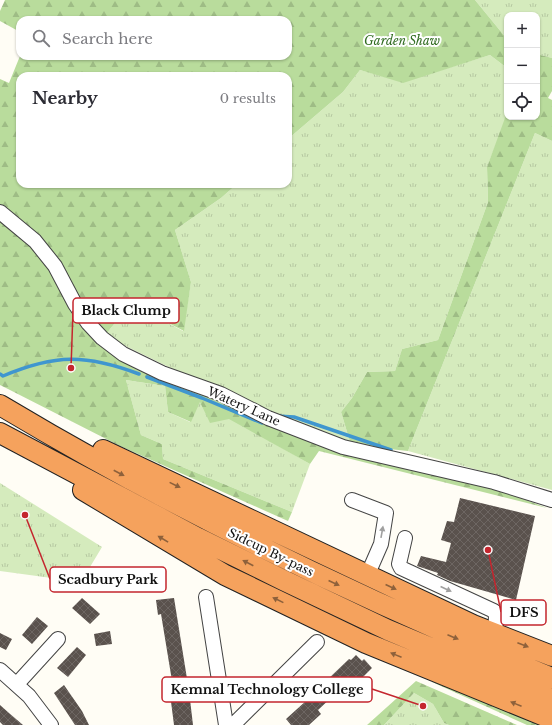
<!DOCTYPE html>
<meta charset="utf-8">
<style>
body{margin:0;font-family:"Libre Baskerville",serif;background:#f2f2f3;color:#2b2b33}
.controls{position:absolute;right:12px;top:12px;display:grid;overflow:hidden;border-radius:8px;box-shadow:0 1px 3px #0004}
.controls button{width:36px;height:36px;display:grid;place-items:center;padding:0;border:0;border-bottom:1px solid #e1e1e2;background:#fff;color:#2b2b33;font:20px sans-serif}
.list{margin:0;padding:0;list-style:none}
h2{display:flex;justify-content:space-between;align-items:center;height:52px;margin:0;padding:0 16px;font-size:17px}
h2 small{font-size:13px;font-weight:400;color:#7c7c81}
.icon{flex:none;width:22px;height:22px;fill:none;stroke:currentColor;stroke-width:2;stroke-linecap:round;stroke-linejoin:round}
.map{position:relative;flex:none;width:552px;height:725px;overflow:hidden}
.search{position:absolute;background:#fff;box-shadow:0 1px 3px #0004;left:16px;top:16px;width:276px;height:44px;display:flex;align-items:center;gap:10px;box-sizing:border-box;padding:0 14px;border-radius:12px;color:#7c7c81;font-size:15px}
.panel{position:absolute;background:#fff;box-shadow:0 1px 3px #0004;left:16px;top:72px;width:276px;height:116px;border-radius:12px}
.map>svg:first-child{display:block}
</style>
<div class="map">
<svg width="552" height="725" viewBox="0 0 552 725">
<defs>
<pattern id="grass-tufts" width="24" height="20" patternUnits="userSpaceOnUse"><rect width="24" height="20" fill="#d5ebbd"/><path d="M3 7l-1-3M5 7V3M7 7l1-3M15 17l-1-3M17 17v-4M19 17l1-3" fill="none" stroke="#b6c8a1"/></pattern>
<pattern id="forest-firs" width="22" height="20" patternUnits="userSpaceOnUse"><rect width="22" height="20" fill="#b9dc9c"/><path d="M5 1l3.5 6h-7zM16 11l3.5 6h-7z" fill="#9ebc85"/></pattern>
<pattern id="building-cross-hatch" width="8" height="8" patternUnits="userSpaceOnUse"><rect width="8" height="8" fill="#5a524d"/><path d="M0 0l8 8M0 8l8-8" fill="none" stroke="#6d6662"/></pattern>
</defs>
<rect width="100%" height="100%" fill="#fffdf5"/>
<path fill="url(#grass-tufts)" d="M475,0H552V58L537,54V15H507V39Z
M490,55L507,68V116L487,167L488,202L438,340L402,349L395,371L367,372L352,398L341,412L351,445L181,373L105,336L129,303L183,331L191,282L175,230L221,198L237,184H288V139L343,92L360,70L403,82Z
M535,133L552,141V490L408,451Z
M126,380L165,386L168,412L190,422L200,401L310,464L292,512L163,459L162,444L141,435Z
M0,483L102,547L81,582L0,571Z
M414,693L433,704L444,723L449,725H384Z"/>
<path fill="url(#forest-firs)" d="M5,0H475L507,39V68L490,55L403,83L360,70L343,92L288,139V76H20V184H237L221,198L175,230L191,282L184,331L129,303L105,336L0,206V79L9,83L20,56H288V20H20V32L0,21V11Z
M537,54L552,58V91L548,98L552,100V141L535,133L408,451L351,445L341,412L352,398L367,372L395,371L402,349L438,340L488,202L487,167L505,118L507,116L537,117Z
M0,219L33,248L50,269L85,327L224,403L495,488L547,508L319,451L310,464L229,419L210,423L200,402L191,422L168,412L165,386L126,380L141,435L162,444L163,459L292,512L288,521L120,446L8,389L0,385Z
M416,681L517,725H449L444,723L433,704L414,693L384,725H367Z
M432,682L439,683L540,725H527Z"/>
<g fill="none" stroke-linecap="round" stroke-linejoin="round">
<path stroke="#3f96cf" stroke-width="3.5" d="M0,374L3,376C55,354 86,354 139,374
M147,377L202,398L262,423
M277,416L294,417L391,450"/>
</g>
<path fill="url(#building-cross-hatch)" d="M460,498L535,516L516,600L450,581L437,575L438,573L417,566L421,556L446,562L451,543L441,540L447,521L454,522Z
M82,598L100,614L90,624L72,608Z
M174,598L189,691L193,725H174L170,694L174,693L161,614L158,615L156,600Z
M37,617L48,626L32,644L22,635Z
M110,631L112,644L96,646L94,634Z
M0,633L12,639L6,650L0,647Z
M77,647L86,655L68,677L57,668Z
M356,655L362,661L364,659L372,668L353,687L349,684L336,697L334,695L318,710L321,714L309,725H291L286,719L327,682L326,681L349,659L351,660Z
M64,685L82,711L89,725H75L54,693Z
M0,705L9,713L23,725H3L0,722Z"/>
<g fill="none" stroke-linecap="round" stroke-linejoin="round">
<defs>
<path id="minor" d="M0,212L35,241L55,266L75,304L88,323L102,338L123,354L162,373L221,394L268,418L343,447L494,482L552,500
M352,500L386,513L381,544L367,576
M405,538L399,564L401,568L494,611L496,616L495,634
M206,597L226,725
M0,670L29,696L51,725
M17,684L58,639
M233,725L317,642"/>
<path id="highway" d="M0,405C177,511 362,600 552,678
M0,433L198,538L283,580L388,630L552,699
M103,450L473,625L552,656
M83,490L225,575L366,643L552,719"/>
</defs>
<use href="#minor" stroke="#444" stroke-width="16"/>
<use href="#highway" stroke="#222" stroke-width="22"/>
<use href="#minor" stroke="#fff" stroke-width="14"/>
<use href="#highway" stroke="#f5a25d" stroke-width="20"/>
</g>
<defs><path id="oneway-solid" d="M-6-.8H1V-3.2L6.5 0L1 3.2V.8H-6Z"/></defs>
<g fill="#8e613b">
<use href="#oneway-solid" transform="translate(119 473) rotate(28)"/>
<use href="#oneway-solid" transform="translate(175 485) rotate(26)"/>
<use href="#oneway-solid" transform="translate(163 539) rotate(-149)"/>
<use href="#oneway-solid" transform="translate(248 563) rotate(-153)"/>
<use href="#oneway-solid" transform="translate(334 583) rotate(25)"/>
<use href="#oneway-solid" transform="translate(391 587) rotate(25)"/>
<use href="#oneway-solid" transform="translate(278 600) rotate(-154)"/>
<use href="#oneway-solid" transform="translate(453 637) rotate(23)"/>
<use href="#oneway-solid" transform="translate(523 645) rotate(21)"/>
<use href="#oneway-solid" transform="translate(396 655) rotate(-158)"/>
<use href="#oneway-solid" transform="translate(516 704) rotate(-158)"/>
</g>
<g fill="#a0a0a0">
<use href="#oneway-solid" transform="translate(382 532) rotate(-80)"/>
<use href="#oneway-solid" transform="translate(446 589) rotate(25)"/>
</g>
<g text-anchor="middle" dominant-baseline="central" stroke-width="4" stroke-linejoin="round" paint-order="stroke">
<g font-size="12" font-style="italic" fill="#2f6b1f" stroke="#fff">
<text x="402" y="40">Garden Shaw</text>
</g>
<g font-size="12" fill="#111" stroke="#fff">
<text transform="translate(244 406) rotate(24)">Watery Lane</text>
<text transform="translate(271 552) rotate(26)">Sidcup By-pass</text>
</g>
</g>
<path fill="none" stroke="#c4262e" stroke-width="1.5" d="M71 368L73 311M25 515L50 579M488 550L501 612M423 706L372 689"/>
<g fill="#c4262e" stroke="#fff" stroke-width="1.5">
<circle cx="71" cy="368" r="4"/>
<circle cx="25" cy="515" r="4"/>
<circle cx="488" cy="550" r="4"/>
<circle cx="423" cy="706" r="4"/>
</g>
<g fill="#fff" stroke="#c4262e" stroke-width="1.5">
<rect x="73" y="298" width="106" height="25" rx="4"/>
<rect x="50" y="567" width="116" height="25" rx="4"/>
<rect x="501" y="600" width="45" height="25" rx="4"/>
<rect x="162" y="677" width="210" height="25" rx="4"/>
</g>
<g font-size="13" text-anchor="middle" font-weight="bold" fill="#111">
<text x="126" y="315">Black Clump</text>
<text x="108" y="584">Scadbury Park</text>
<text x="524" y="617">DFS</text>
<text x="267" y="694">Kemnal Technology College</text>
</g>
</svg>
<div class="controls">
<button>+</button>
<button>−</button>
<button><svg class="icon" aria-label="locate" viewBox="0 0 24 24"><circle cx="12" cy="12" r="6"/><path d="M12 2v4M12 18v4M2 12h4M18 12h4"/></svg></button>
</div>
<div class="search"><svg class="icon" aria-label="search" viewBox="0 0 24 24"><circle cx="10" cy="10" r="6"/><path d="M15 15l6 6"/></svg>Search here</div>
<section class="panel">
<h2>Nearby<small>0 results</small></h2>
<ul class="list">
</ul>
</section>
</div>
